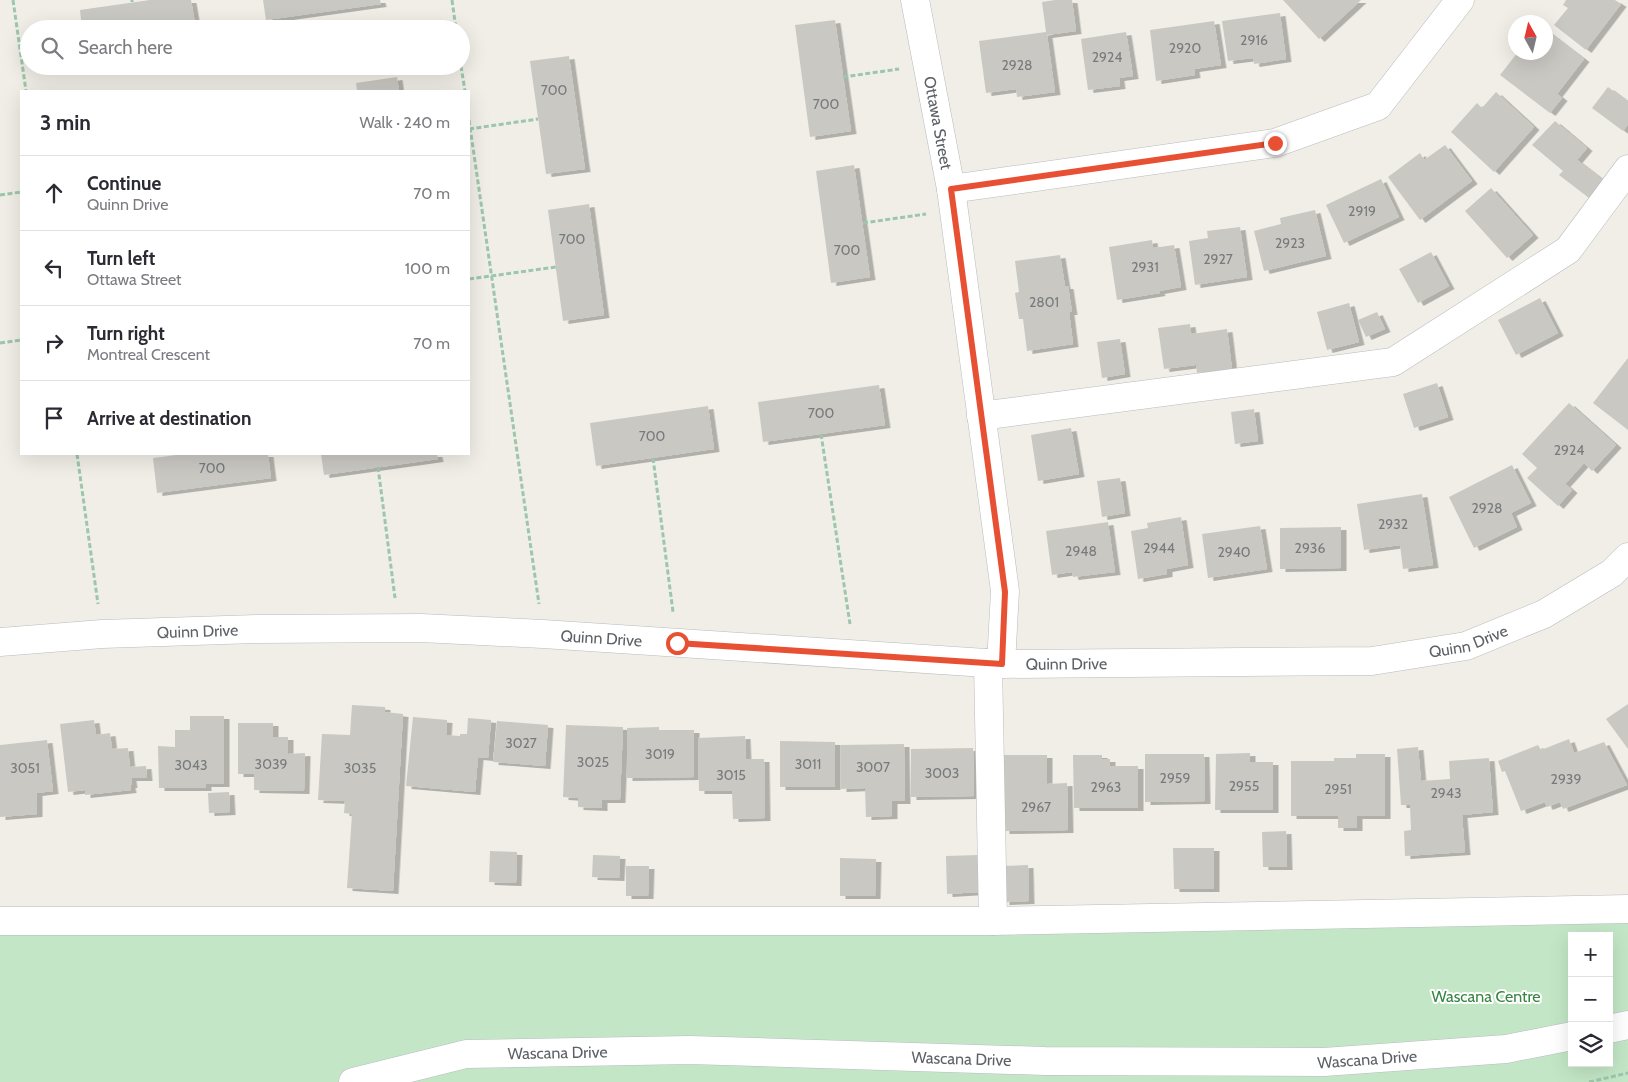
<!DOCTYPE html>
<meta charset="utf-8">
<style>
body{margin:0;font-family:Cabin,sans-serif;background:#f7f7f7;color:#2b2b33}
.controls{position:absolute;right:15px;bottom:15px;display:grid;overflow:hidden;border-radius:0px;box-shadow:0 5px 20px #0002}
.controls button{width:45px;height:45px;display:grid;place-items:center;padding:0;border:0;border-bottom:1px solid #e1e1e2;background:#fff;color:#2b2b33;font:25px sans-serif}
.compass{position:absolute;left:1508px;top:15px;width:45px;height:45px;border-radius:50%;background:#fff;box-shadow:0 5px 20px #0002;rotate:352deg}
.stop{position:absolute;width:15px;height:15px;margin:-11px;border:4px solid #e85034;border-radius:50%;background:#fff}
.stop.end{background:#e85034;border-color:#fff;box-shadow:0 1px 5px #0008}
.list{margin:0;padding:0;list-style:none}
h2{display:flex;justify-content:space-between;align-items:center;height:65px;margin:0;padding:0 20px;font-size:21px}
h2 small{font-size:16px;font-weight:400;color:#7c7c81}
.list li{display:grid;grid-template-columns:32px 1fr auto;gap:15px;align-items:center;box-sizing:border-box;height:75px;padding:0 20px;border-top:1px solid #e1e1e2}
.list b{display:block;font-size:19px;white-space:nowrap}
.list p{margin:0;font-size:16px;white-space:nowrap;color:#7c7c81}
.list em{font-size:16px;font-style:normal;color:#7c7c81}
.icon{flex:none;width:28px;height:28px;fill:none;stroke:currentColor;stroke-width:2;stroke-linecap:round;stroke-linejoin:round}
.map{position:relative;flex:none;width:1628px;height:1082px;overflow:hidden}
.search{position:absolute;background:#fff;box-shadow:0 5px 20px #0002;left:20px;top:20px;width:450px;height:55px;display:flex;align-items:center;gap:12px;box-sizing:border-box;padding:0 18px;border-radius:28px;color:#7c7c81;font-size:19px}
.panel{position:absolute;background:#fff;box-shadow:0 5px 20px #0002;left:20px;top:90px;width:450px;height:365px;border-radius:0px}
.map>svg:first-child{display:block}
</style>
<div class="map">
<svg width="1628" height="1082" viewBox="0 0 1628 1082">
<defs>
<filter id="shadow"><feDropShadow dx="5.5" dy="3" stdDeviation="0" flood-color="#0004"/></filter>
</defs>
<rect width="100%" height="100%" fill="#f0eee6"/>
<path fill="#c3e7c6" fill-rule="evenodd" d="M1628,909V1082H0V921ZM1572,936H1609V1063H1572Z"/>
<path fill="#cac8c3" filter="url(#shadow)" d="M150,0H191L196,29H82L80,10Z
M263,0H380L381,4L266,20Z
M1055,0H1072L1076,31L1047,35L1055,92L1017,97L1016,89L986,93L979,41L1046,32L1042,2Z
M1283,0H1361L1319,39Z
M1566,0H1615L1621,4L1586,50L1554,25L1568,8L1563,5Z
M1280,13L1286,59L1254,64L1253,58L1228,61L1222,21Z
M835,20L851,131L810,137L795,25Z
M1214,21L1221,65L1194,69L1195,75L1156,81L1150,30Z
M1546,30L1584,59L1557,94L1562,98L1550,113L1500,75L1518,52L1524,57L1528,52H1546Z
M1126,32L1133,76L1119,78L1120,86L1088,90L1081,39Z
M569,56L585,169L546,174L530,61Z
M397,77L399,91H357L356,83Z
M1608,87L1628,102V124L1623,131L1592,108Z
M1496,92L1534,127L1494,172L1451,132L1477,103L1482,108Z
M1555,121L1587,148L1577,160L1603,180L1589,198L1559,175L1563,171L1532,145Z
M1445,145L1472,181L1420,220L1388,177L1420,153L1424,160Z
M854,165L870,277L831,283L816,171Z
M1381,179L1399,217L1344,243L1326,205Z
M1491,188L1533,235L1507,258L1465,211Z
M589,204L604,315L563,321L548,210Z
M1315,210L1326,256L1264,271L1254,231L1281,224L1280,218Z
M1240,227L1247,277L1195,285L1189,241L1208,238L1207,231Z
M1152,240L1153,248L1174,245L1181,287L1159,291L1160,293L1117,300L1109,247Z
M1431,252L1449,286L1418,303L1399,269Z
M1060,255L1065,286H1068L1072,312H1069L1073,344L1027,351L1023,319H1019L1015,293L1019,292L1015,261Z
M1540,298L1558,333L1516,355L1498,320Z
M1349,303L1359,342L1327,350L1317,312Z
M1377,312L1385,329L1366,337L1358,320Z
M1190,324L1195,365L1164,369L1158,328Z
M1227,329L1232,369L1197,373L1192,334Z
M1120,339L1125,374L1102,378L1097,342Z
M1628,358V430L1593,403Z
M1437,383L1448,417L1414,428L1403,394Z
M879,385L885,425L763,442L758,402Z
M1569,403L1616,445L1592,471L1584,463L1565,484L1572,490L1558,506L1527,478L1537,468L1522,454Z
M708,406L714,449L596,466L590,423Z
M1254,409L1258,441L1235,444L1231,412Z
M1071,428L1079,474L1038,481L1031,435Z
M184,454H268L271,478L157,493L153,458Z
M321,454H437L438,459L324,475Z
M1512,465L1531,503L1511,513L1517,527L1474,548L1449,497Z
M1120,478L1125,513L1102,517L1097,481Z
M1422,494L1433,565L1403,569L1400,545L1364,550L1357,504Z
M1181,517L1188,565L1167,569V574L1138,579L1131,531L1148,528L1147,523Z
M1108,522L1115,572L1073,577L1072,572L1052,575L1046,531Z
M1260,526L1267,569L1208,578L1202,534Z
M1341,527V568L1280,569V528Z
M1628,704V749L1606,719Z
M352,705L385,707V712L403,714L393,891L347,888L352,814L344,813L345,801L318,800L322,734L350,735Z
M190,716H224V784H206V788H159L158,746L175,747V730H190Z
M413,717L447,720L446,735L460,736V734H467L468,718L491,720L488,758L478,757L475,792L406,786Z
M94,720L96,735L110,733L112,749L128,748L130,767L146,766L147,778H131L132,785H130L131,790L85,795V790L68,792L60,724Z
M497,721L548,725L545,766L493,762Z
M238,723H273V737H288V754L305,753L304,791L254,790V774H238Z
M566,725L623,727L620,800H602V808L578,807V798L563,797Z
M659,727V730H694V777L627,778V728Z
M745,736L746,759H764L765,818L733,819L732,791H699L698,738Z
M1569,739L1574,753L1604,742L1627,785L1563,809L1560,802L1547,807L1545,802L1521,811L1505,771L1502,772L1498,761L1538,745L1541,750Z
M47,740L53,791L37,793V814L0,817V745Z
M780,741L835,742V787H780Z
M904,744L905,801H892V816L866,817L865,788L841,789V745Z
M1418,747L1421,781L1450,779L1449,761L1489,758L1493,812L1462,815L1465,852L1405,856L1404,831L1411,830L1410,805H1401L1397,749Z
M973,748L974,796L911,797V749Z
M1250,753V762H1273V810H1215L1216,754Z
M1145,754H1204L1205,801L1145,802Z
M1356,754H1385V816H1357V828H1338V816H1291V761H1334V758H1356Z
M1003,755H1047V784L1067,783L1068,830L1004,831Z
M1073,755H1102V759H1110V766H1138V808H1074Z
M229,792L230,812L209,813L208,793Z
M1286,831L1287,867H1263L1262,832Z
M1173,848H1214V889H1174Z
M490,851L517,852L516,883L489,882Z
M593,855L620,856L619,878L592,877Z
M978,855L979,892L947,894L946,856Z
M840,858L876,859L875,896H840Z
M1028,865L1029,901L1004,902L1003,866Z
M626,866H649L648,896H626Z"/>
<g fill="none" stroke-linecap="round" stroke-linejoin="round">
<defs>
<g id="minor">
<path id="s1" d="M915,0L951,189L1005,591L1001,664"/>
<path d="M951,189L1275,143L1378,106L1460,0"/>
<path d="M981,416L1393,362L1568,250L1628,169"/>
<path id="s2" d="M0,642L102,634L257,629L421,628L543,634L1001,664L1372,661L1466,646L1544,614L1612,573L1628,557"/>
<path d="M988,663L993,921"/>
<path d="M0,921H993L1628,909"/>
<path d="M1609,1029L1628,1025"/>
<path id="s3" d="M353,1082L466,1054L690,1050L1045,1061L1324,1062L1506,1049L1572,1036"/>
</g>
</defs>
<use href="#minor" stroke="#b8bbbf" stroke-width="29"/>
<path stroke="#9cc7ac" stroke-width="3" stroke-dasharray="5 2.5" stroke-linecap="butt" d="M13,0L26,91
M132,0V2
M452,0L456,29
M461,66L465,91
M843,77L899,69
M469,120L539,604
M469,129L538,119
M0,195L21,192
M863,223L926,214
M469,279L556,267
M0,343L21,340
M821,434L850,624
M77,454L98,604
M653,458L673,612
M378,467L395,598
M1589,1082L1628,1073"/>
<use href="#minor" stroke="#fff" stroke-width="28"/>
</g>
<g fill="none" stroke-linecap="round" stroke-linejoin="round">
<path stroke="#e85034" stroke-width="6" d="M677,643L1002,664L1005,592L951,189L1275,143"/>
</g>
<g text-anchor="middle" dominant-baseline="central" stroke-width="4" stroke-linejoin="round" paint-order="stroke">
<g font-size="14" fill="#787b7d">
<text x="1254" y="40">2916</text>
<text x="1185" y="48">2920</text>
<text x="1107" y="57">2924</text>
<text x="1017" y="65">2928</text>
<text x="554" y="90">700</text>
<text x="826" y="104">700</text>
<text x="1362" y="211">2919</text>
<text x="572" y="239">700</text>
<text x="1290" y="243">2923</text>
<text x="847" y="250">700</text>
<text x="1218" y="259">2927</text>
<text x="1145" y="267">2931</text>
<text x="1044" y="302">2801</text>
<text x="821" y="413">700</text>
<text x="652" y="436">700</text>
<text x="1569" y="450">2924</text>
<text x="212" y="468">700</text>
<text x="1487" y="508">2928</text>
<text x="1393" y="524">2932</text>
<text x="1159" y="548">2944</text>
<text x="1310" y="548">2936</text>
<text x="1081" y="551">2948</text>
<text x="1234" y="552">2940</text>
<text x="521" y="743">3027</text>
<text x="660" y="754">3019</text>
<text x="593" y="762">3025</text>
<text x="271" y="764">3039</text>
<text x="808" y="764">3011</text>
<text x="191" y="765">3043</text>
<text x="873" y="767">3007</text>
<text x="25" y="768">3051</text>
<text x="360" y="768">3035</text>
<text x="942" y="773">3003</text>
<text x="731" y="775">3015</text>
<text x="1175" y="778">2959</text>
<text x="1566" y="779">2939</text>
<text x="1244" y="786">2955</text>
<text x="1106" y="787">2963</text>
<text x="1338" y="789">2951</text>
<text x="1446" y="793">2943</text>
<text x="1036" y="807">2967</text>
</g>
<g font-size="16" fill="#5d6166" stroke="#fff">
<text stroke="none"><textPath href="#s1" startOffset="125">Ottawa Street</textPath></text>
<text stroke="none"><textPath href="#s2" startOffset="198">Quinn Drive</textPath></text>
<text stroke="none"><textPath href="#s2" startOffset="602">Quinn Drive</textPath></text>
<text stroke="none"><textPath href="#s2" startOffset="1472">Quinn Drive</textPath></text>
<text stroke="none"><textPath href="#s2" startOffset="1068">Quinn Drive</textPath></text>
<text stroke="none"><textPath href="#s3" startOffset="208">Wascana Drive</textPath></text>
<text stroke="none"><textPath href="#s3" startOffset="1018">Wascana Drive</textPath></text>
<text stroke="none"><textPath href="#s3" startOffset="612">Wascana Drive</textPath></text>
</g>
<g font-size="16" fill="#368540" stroke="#fff">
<text x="1486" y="996">Wascana Centre</text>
</g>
</g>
</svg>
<div class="controls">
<button>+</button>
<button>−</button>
<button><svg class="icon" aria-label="layers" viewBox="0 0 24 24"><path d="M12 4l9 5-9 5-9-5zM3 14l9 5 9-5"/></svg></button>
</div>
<svg class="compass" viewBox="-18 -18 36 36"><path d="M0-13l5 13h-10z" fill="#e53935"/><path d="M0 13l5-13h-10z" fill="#7c7c81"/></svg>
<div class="stop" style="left:677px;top:643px"></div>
<div class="stop end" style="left:1275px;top:143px"></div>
<div class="search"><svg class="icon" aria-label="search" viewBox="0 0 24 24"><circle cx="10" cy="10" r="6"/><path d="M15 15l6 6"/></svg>Search here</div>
<section class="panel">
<h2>3 min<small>Walk · 240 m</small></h2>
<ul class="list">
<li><svg class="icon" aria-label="ahead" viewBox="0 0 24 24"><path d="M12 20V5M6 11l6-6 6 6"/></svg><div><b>Continue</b><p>Quinn Drive</p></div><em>70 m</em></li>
<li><svg class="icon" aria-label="left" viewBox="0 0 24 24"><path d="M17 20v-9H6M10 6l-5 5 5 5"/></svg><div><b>Turn left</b><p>Ottawa Street</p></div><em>100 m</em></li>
<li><svg class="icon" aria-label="right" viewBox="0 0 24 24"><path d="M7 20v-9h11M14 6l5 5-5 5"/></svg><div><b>Turn right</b><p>Montreal Crescent</p></div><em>70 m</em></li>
<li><svg class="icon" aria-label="arrive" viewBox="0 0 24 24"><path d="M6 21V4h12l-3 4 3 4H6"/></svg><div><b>Arrive at destination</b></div></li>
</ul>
</section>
</div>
